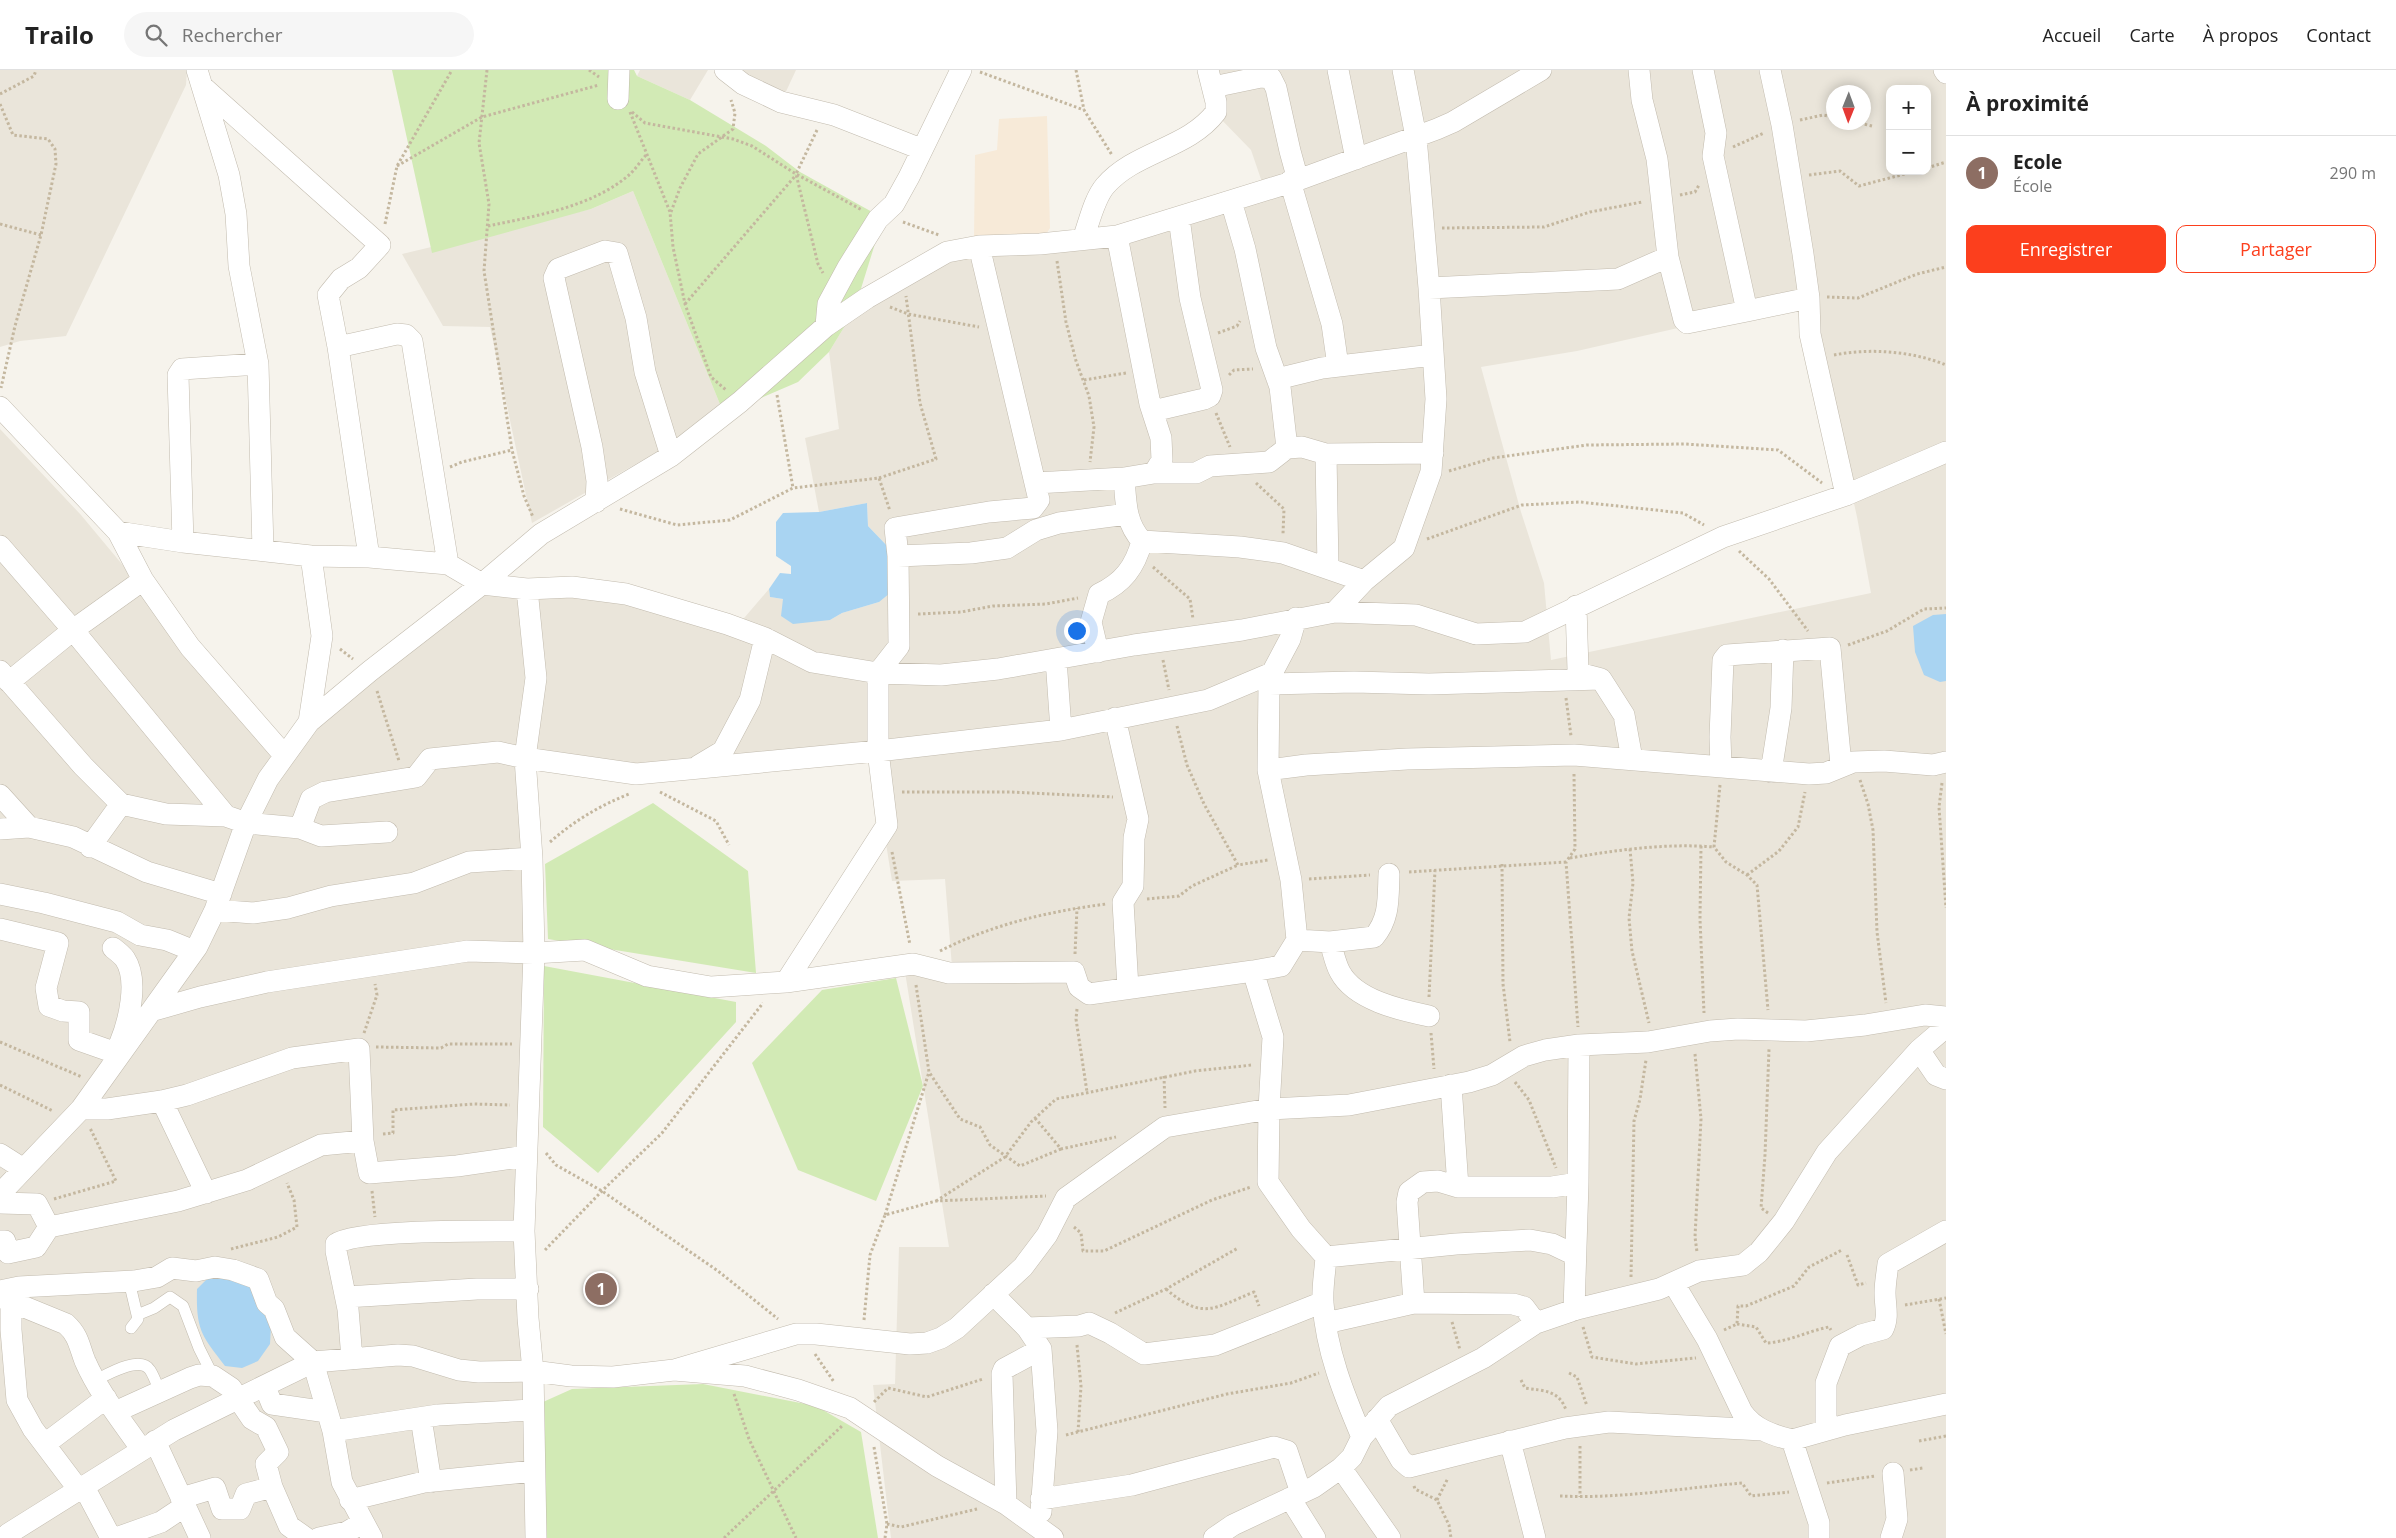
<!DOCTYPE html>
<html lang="fr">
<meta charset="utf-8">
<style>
body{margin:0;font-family:"Open Sans",sans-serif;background:#f6f6f6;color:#222}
.controls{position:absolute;right:15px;top:15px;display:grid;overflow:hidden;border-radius:10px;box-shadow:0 2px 12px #0003}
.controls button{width:45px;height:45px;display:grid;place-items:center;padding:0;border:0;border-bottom:1px solid #e0e0e0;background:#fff;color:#222;font:25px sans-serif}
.compass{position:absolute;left:1826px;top:15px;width:45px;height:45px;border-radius:50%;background:#fff;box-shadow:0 2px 12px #0003;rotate:181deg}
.you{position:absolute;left:1076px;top:560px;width:18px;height:18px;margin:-12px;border:4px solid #fff;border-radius:50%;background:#1a73e8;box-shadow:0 0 0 8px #1a73e833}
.badge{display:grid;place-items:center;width:32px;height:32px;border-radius:50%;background:#fc3f1d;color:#fff;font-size:16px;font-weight:700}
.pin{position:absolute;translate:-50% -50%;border:2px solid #fff;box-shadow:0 1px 5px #0006}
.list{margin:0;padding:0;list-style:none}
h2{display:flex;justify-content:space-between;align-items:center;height:65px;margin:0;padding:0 20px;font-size:21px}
h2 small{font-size:16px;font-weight:400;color:#767676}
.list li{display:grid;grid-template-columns:32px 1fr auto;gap:15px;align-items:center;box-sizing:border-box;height:75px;padding:0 20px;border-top:1px solid #e0e0e0}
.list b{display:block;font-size:19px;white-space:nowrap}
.list p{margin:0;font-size:16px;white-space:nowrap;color:#767676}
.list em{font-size:16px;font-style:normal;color:#767676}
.actions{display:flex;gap:10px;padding:15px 20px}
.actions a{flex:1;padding:11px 0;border:1px solid #fc3f1d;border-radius:10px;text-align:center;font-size:18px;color:#fc3f1d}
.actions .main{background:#fc3f1d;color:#fff}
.icon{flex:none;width:28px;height:28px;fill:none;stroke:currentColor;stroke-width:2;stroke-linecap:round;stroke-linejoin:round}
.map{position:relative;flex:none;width:1946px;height:1468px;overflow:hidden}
header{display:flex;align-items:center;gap:30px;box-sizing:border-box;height:70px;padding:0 25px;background:#fff;border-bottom:1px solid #e0e0e0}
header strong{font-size:24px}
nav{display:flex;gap:28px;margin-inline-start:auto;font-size:18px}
.search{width:350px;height:45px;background:#f6f6f6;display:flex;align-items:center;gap:12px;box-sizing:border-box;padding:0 18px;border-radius:28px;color:#767676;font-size:19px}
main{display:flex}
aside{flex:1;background:#fff}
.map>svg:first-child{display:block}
</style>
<header>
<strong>Trailo</strong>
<div class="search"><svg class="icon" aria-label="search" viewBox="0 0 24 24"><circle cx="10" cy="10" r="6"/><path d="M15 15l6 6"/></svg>Rechercher</div>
<nav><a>Accueil</a><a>Carte</a><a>À propos</a><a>Contact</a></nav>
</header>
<main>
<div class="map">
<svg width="1946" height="1468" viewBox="0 0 1946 1468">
<rect width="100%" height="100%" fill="#f6f3ec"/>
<path fill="#eae5da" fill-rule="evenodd" d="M0,0H187L186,15L66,266L20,271L0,277Z
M640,0H708L690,30L637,6Z
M730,0H796L783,28Z
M1210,0H1940L1946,8V1468H891L873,1315L895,1314L899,1177H949L905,902L952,897L945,809L892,811L872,686L635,701L528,687L527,1468H0V359L81,445L276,679L484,520L572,518L739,554L769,519L770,527L783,529L830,550L842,543L879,532L892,481L868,456L867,433L819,442L805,368L839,359L829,282L854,241L948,184L1083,167L1264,118L1251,80L1216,44ZM1890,19H1927V101H1890ZM1834,22H1864V52H1834ZM1809,228L1857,447L1871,523L1551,590L1544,513L1521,442L1481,297L1577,281Z
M633,121L724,344L532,453L490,257L443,256L402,184L591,139Z"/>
<path fill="#f7ead8" d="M1047,46L1050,158L1042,171L974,169L975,85L997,80L999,49Z"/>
<path fill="#d2eab5" d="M392,0H634L637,6L690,30L766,76L800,102L883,148L854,241L829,282L798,312L724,344L633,121L591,139L432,183Z
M653,733L748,801L756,903L548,869L545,794Z
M544,896L736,932V952L598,1103L543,1057Z
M896,908L923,1016L876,1131L798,1100L752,993L822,920Z
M703,1314L816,1336L861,1362L878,1468H544L543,1332L572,1319Z"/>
<path fill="#a9d4f2" d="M867,433L868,456L892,481L895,519L879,532L842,543L830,550L793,554L781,546L783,529L770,527L769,519L780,503L791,504V496L776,486V452L783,443L819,442Z
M1946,544V611L1940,612L1924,605L1915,582L1913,556L1933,545Z
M207,1209H238L253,1218L271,1256L270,1274L258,1291L242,1298L225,1296C201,1265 196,1260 197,1219Z"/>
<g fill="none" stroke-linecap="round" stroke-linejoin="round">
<defs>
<path id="service" d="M129,1211L138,1249L131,1258
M137,1245L154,1238L170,1227L183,1236L199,1278L213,1306
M96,1310C108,1304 140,1285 150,1300C154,1306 157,1315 160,1322"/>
<path id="minor" d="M197,0L229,105L236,144L239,196L258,294L263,480
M725,0L743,14L781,32L834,45L921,79
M1338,0L1356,89
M1639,0L1642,30L1657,89L1668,187
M1703,0L1716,63L1713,86L1747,241L1809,228
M1770,0L1782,55L1803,184L1809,228L1810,264L1846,425
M1944,0L1946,3
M203,17L380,175L359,198L341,209L328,225L338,277L397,264L406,265L412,271L448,494
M1213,17L1261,7L1271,8L1276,18L1290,81L1298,110
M618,29L619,0
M1290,111L1332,254L1338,296
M1231,131L1245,179L1266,278L1280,317L1287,378
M1117,166L1150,334L1161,368L1162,390L1154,403
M1083,169C1089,153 1094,129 1105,116C1135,81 1188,79 1216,42V32L1208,0
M1429,218L1618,209L1668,187L1684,250L1687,253L1747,241
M826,256L828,234L848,197L878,149L894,134L909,107L961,0
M338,277L369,487
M1277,309L1322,298L1433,285
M0,337L118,462L143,510L190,577L284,685
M1153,341L1204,329L1210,326L1212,320L1190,228L1179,148
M1326,384L1328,498
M1124,408C1126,431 1125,453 1142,471L1240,477L1283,483L1364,511
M1036,413L1124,408L1154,403H1196L1210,396L1269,392L1287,378L1302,377L1326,384L1433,383
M596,432L597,411L592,377L554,208L558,199L605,181L617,183L636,248L645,302L671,386
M118,462L183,472L311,486L369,487L448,494L482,514L527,519L572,517L626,524L727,554L765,568L812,592L878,603L941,605L998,599L1134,575L1242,560L1335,542L1416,545L1476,564L1525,562L1723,467L1846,425L1946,382
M183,472L178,305L182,299L258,294
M0,476L73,560L226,746
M898,486L971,483L1007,478L1036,460L1059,453L1127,444
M527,519L536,608L525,688L532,788L534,883L524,1161L528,1248L533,1301L536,1468
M1576,536L1578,600L1582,604L1601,609L1624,645L1632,689
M1335,542L1364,511L1404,478L1431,402L1436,329L1429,218L1416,67L1403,0
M1098,582L1091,552L1099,524C1123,513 1135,497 1142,471
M1056,589L1061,660
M0,601L83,696L121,734L166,744L226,746L246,753L300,758L321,766L387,762
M9,612L73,560L143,510
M1269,614L1354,612L1429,614L1601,609
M1115,648L1138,749L1134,768L1133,816L1123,832L1128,918
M309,652L322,566L311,486
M698,696L723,681L750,630L765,568
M1721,697L1720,667L1723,590L1727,585L1830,578L1841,695
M1268,700L1306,695L1407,689L1574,685L1809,704L1826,703L1853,692L1884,691L1933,695L1946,692
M1771,702L1781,638L1783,580
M0,725L29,757L73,767L147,802L221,824
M300,758L311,729L325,722L416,707L430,689L498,682L525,688L636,704L878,681L1061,660L1208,630L1272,603
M0,759L29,757
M90,777L121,734
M0,824L44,833L117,852L140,865L167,870L194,881
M215,840L253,843L288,838L331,826L414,813L469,792L532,788
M0,859L58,873L46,918L49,936L63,941L79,942V970L116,983
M1297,870L1330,872L1374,867C1390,848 1388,828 1389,804
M1330,872C1333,881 1335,893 1340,902C1355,930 1400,940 1429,946
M113,878C117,881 122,885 125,889C139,910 129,951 120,973
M786,912L887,755L878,681V603L899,576L898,486L895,458L989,442L1033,438L1039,430L979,176
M151,941L200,927L267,912L468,881L534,883L585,880L647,906L711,917L786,912L913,894L949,903L1074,902L1079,917L1089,924L1253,901
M1919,980L1936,1005L1946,1009
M1451,1015L1458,1117
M162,1031L206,1123
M81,1039H107L162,1031L187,1025L292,988L359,979L363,1071L369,1103L457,1096L526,1086
M0,1084L22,1098
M0,1124L81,1039L197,877L215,840L246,753L268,709L309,652L370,601L482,514L541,464L671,386L740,332L826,256L867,228L947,182L979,176L1040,174L1117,166L1298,110L1437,59L1453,52L1541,0
M0,1133L37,1134L49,1157L178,1131L247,1110L321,1075L363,1071
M0,1171H5L8,1183L36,1177L49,1157
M1326,1187L1456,1174L1530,1170L1552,1174L1575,1185
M1674,1214L1707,1269L1742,1342C1754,1359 1772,1365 1792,1370
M0,1221L19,1217L134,1211L157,1207L172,1198L196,1201L215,1197L233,1200L258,1209L267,1233L274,1239L285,1267L313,1292L333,1361L342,1412L372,1468
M993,1224L1027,1258L1041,1279L1047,1361L1041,1442
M0,1227L66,1254C79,1266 79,1276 85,1291C99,1323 122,1351 142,1380
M346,1227L477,1219H528
M11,1231V1260L17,1330L33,1359L79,1420
M1414,1233L1407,1132L1409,1122L1423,1112L1438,1111L1458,1117H1552L1578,1113
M1574,1240L1578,1113L1579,975
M1326,1253L1414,1233L1513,1234L1524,1237L1536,1253
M1027,1258L1079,1256L1089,1253L1110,1263L1144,1284L1215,1275L1323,1232
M352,1289L348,1239L336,1181V1174C356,1159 493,1161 524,1161
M674,1300L796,1264H816L910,1274L927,1273L941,1268L957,1258L1023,1197L1047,1165L1066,1128L1165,1057L1269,1039L1273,967L1253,901L1281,896L1297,870L1291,810L1268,700L1269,614L1272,603L1290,569L1296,548
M265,1317L272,1334L327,1342
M115,1342L190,1308L199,1305L213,1306L231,1318L252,1349L266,1357L278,1382L266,1394L272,1417
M421,1348L431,1412
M1377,1349L1401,1390L1409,1397L1565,1358L1609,1352L1763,1360
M1826,1360V1313L1840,1276L1861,1265L1883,1259C1889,1247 1885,1236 1885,1223C1885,1213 1887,1203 1888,1194L1946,1161
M333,1361L438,1345L532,1340
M1362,1367C1344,1325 1326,1280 1323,1233C1322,1218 1325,1202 1326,1187L1301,1159L1268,1112L1269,1039L1349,1035L1469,1012L1492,1005L1524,986L1545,980L1579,975L1648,972L1710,961L1738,959L1806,961L1865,955L1925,945L1946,947
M155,1371L200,1468
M1510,1371L1535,1468
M45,1374L106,1328
M1341,1398L1390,1468
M84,1417L111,1468
M181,1428L215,1418L222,1439H240L246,1424L272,1417L289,1456L306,1468
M1290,1428L1315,1468
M1041,1429L1132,1415L1274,1377L1287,1381L1301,1423
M350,1430L424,1412L534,1401
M1006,1434L1002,1304L1004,1299L1041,1279
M5,1468L8,1464L174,1360L313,1292L398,1285L413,1286L459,1300L479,1302L533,1301L571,1306L613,1307L674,1300L745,1306L798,1320L850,1338L937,1396L1006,1434L1053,1468
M116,1468L161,1452L185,1436
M319,1468L347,1462L362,1453
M1214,1468L1233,1455L1314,1417L1341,1398L1352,1387L1362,1367L1389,1336L1483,1288L1536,1253L1577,1239L1659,1219L1699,1201L1743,1195L1759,1182L1784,1151L1827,1082L1919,980L1946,957
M1819,1468V1453L1792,1370L1845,1355L1946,1334
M1891,1468L1897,1449L1893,1403"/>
</defs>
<use href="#service" stroke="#c2bbae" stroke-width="12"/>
<use href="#minor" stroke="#c2bbae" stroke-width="22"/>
<path stroke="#c4b79f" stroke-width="3" stroke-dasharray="2.5 2.5" stroke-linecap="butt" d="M487,0L479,73L489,134L484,201L512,380L524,426L533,447
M589,0L599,7
M1076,0L1084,40
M980,2L1084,40L1112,85
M0,24L34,6L36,0
M0,34L13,65L48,69L55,79L56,94L41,165L15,256L1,318
M630,42L670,142L673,177L685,234L711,307L726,320
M632,42L645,53L733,69L752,76L796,104L862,140
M1800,50L1823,45L1834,47
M1855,52L1872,56
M817,60L796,104L818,194L823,203
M1733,77L1764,63
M397,96L482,47L599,15
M1927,98L1946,92
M1809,105L1840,101L1859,116L1916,101
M1680,125L1695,122L1699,115
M671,142L680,118L698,84L733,59L735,43L731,30
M903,152L939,165
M0,154L41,165
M385,154L397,96L452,0
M488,156C535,146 592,137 629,105C636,99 641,90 647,84
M1442,158L1544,157L1590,142L1642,132
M1057,191L1066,252L1076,291L1089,326L1094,357L1090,392
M1827,227L1858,228L1917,204L1946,197
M685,234L796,105
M890,237L908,244L979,257
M1218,263L1237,256L1240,251
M1834,285C1870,278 1912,281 1946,295
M1229,305L1234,300L1253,299
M1084,310L1126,303
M777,325L793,418
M1216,343L1230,377
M450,397L462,392L512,380
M1449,401L1493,388L1587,375L1685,374L1778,380L1822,413
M879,408L936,389L920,333L906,226
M1256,413L1284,439L1283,464
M620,439L677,455L730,450L793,418L879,408L890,441
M1427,469L1522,435L1580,432L1683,443L1704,455
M1739,481L1769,509L1808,561
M1153,497L1190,529L1193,549
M918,544L961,542L993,536L1046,534L1078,528
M1848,575L1887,561L1924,539L1946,538
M340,579L353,589
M1163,590L1169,620
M377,621L399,691
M1566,628L1571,666
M1177,656L1187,695L1204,734L1238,795L1268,790
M1574,704L1575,779L1566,792L1578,957
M1860,710L1868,734L1873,760L1877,862L1886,933
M1942,713L1939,737L1946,838
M1720,715L1714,777L1726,792L1747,805L1757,815L1768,940
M660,722L716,751L729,775
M902,722H1010L1113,727
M550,772C574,751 599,736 629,724
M1701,776L1700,849L1704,943
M1630,779L1633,813L1629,848L1632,881L1649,953
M892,782L910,875
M1570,788C1617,780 1666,773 1714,777
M1502,794L1503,914L1510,972
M1409,802L1566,792
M1747,805L1779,781L1798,757L1805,722
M1309,809L1370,805
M1147,829L1179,826L1192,816L1238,795
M940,881C994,854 1046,842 1106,834
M1075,884L1077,838
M916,915L929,1002L960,1049L980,1057L990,1075L1020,1096L1061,1079
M1429,927L1435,800
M1077,939L1076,949L1087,1022
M364,963L377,925L375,914
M1431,963L1434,999
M0,972L82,1007
M376,977L441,978L448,974H512
M1695,984L1701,1049L1695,1167L1697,1182
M1164,1006L1165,1038
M1515,1012L1529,1030L1556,1098
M0,1015L53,1041
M1035,1048L1061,1079L1116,1067
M383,1064L393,1063V1040L474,1034L510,1035
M546,1083L556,1095L602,1121L718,1201L778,1249
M372,1121L375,1147
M54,1129L116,1111L90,1058
M936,1131L1005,1087L1031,1052L1056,1029L1195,1001L1252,995
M1768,1143L1761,1138L1765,1085L1769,979
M885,1145L929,1002
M1074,1157L1081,1163L1083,1181H1104L1212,1130L1251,1117
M231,1179L278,1167L297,1157L294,1130L287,1113
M545,1180L602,1121L662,1063L763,933
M1847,1185L1858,1215L1866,1213
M1631,1207L1634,1051L1640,1029L1646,990
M1166,1219C1203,1251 1214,1238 1254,1222L1259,1236
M1939,1229L1946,1264
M1905,1235L1946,1228
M1115,1243L1166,1219L1238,1178
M864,1250L870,1185L885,1145L936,1131L1046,1126
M1452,1252L1460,1280
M1737,1254L1756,1257L1766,1273C1788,1272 1808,1261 1829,1257L1831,1260
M1583,1257L1592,1287L1636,1294L1696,1288
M1724,1260L1737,1254L1738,1236H1746L1794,1216L1809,1197L1842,1180
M1077,1275L1081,1316L1078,1362
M815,1284L834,1312
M1569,1303L1577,1307L1587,1336
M1521,1310L1525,1318C1544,1321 1559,1320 1566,1340
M734,1324L749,1369L796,1468
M874,1332L888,1318L927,1327L983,1309
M1066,1365L1227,1324L1291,1313L1319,1303
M1919,1371L1946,1366
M1580,1376V1427
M874,1377L887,1454L885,1468
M1910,1400L1923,1398
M1827,1413L1875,1406
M1414,1416L1415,1419L1437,1430L1449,1455L1451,1468
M1560,1426C1621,1429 1682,1418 1742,1413L1751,1426L1789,1422
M1437,1430L1448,1408
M887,1454L901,1457L977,1439
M724,1468L843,1355"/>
<use href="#service" stroke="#fff" stroke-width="11"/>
<use href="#minor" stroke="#fff" stroke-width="21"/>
</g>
</svg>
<div class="controls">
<button>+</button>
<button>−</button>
</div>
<svg class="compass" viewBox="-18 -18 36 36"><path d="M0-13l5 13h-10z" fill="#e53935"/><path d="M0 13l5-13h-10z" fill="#767676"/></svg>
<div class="you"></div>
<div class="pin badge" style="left:601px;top:1219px;background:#8d6e63">1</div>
</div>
<aside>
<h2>À proximité<small></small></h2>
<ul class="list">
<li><span class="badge" style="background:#8d6e63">1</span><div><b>Ecole</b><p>École</p></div><em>290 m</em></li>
</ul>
<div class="actions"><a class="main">Enregistrer</a><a>Partager</a></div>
</aside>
</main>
